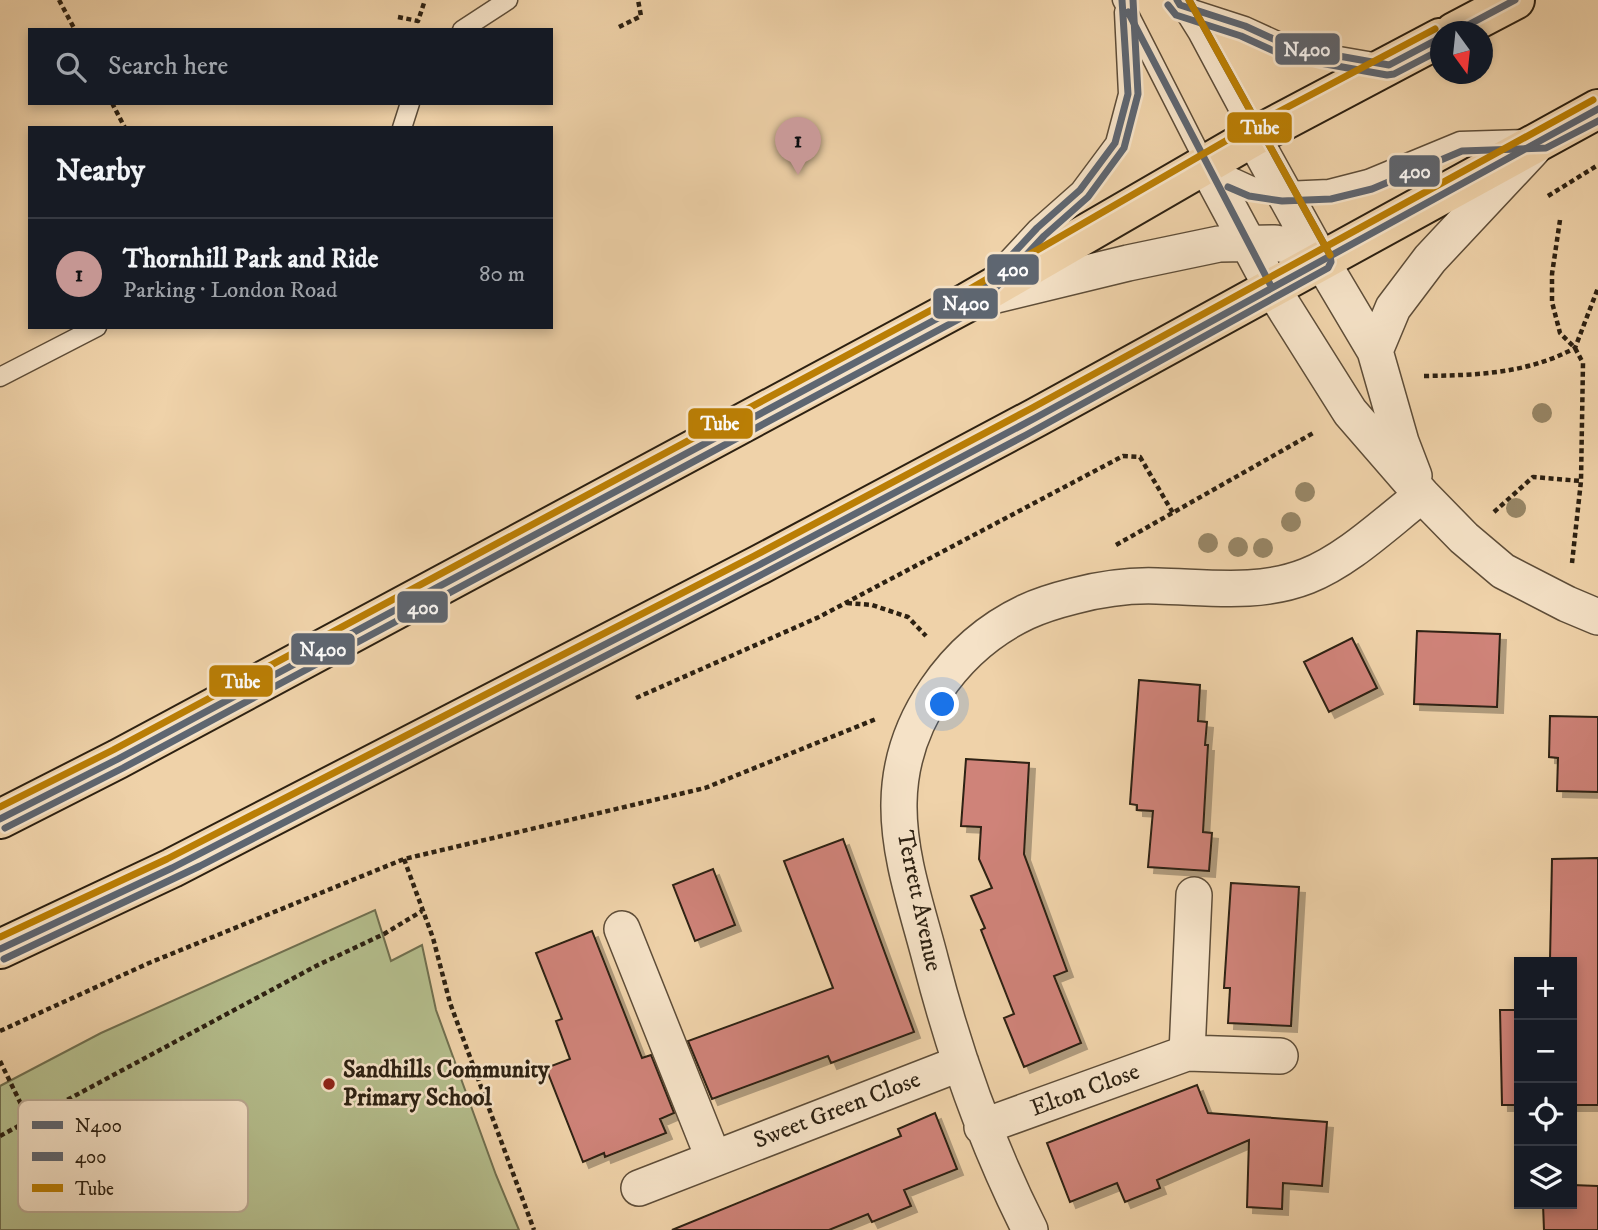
<!DOCTYPE html>
<meta charset="utf-8">
<style>
body{margin:0;font-family:"IM FELL DW Pica",serif;background:#242831;color:#f1f3f6}
.controls{position:absolute;right:21px;bottom:21px;display:grid;overflow:hidden;border-radius:0px;box-shadow:0 4px 10px #0003}
.controls button{width:63px;height:63px;display:grid;place-items:center;padding:0;border:0;border-bottom:2px solid #363941;background:#171b24;color:#f1f3f6;font:35px sans-serif}
.compass{position:absolute;left:1430px;top:21px;width:63px;height:63px;border-radius:50%;background:#171b24;box-shadow:0 4px 10px #0003;rotate:165deg}
.you{position:absolute;left:943px;top:705px;width:24px;height:24px;margin:-18px;border:5px solid #fff;border-radius:50%;background:#1a73e8;box-shadow:0 0 0 10px #1a73e833}
.badge{display:grid;place-items:center;width:46px;height:46px;border-radius:50%;background:#c59692;color:#111;font-size:23px;font-weight:700}
.pin{position:absolute;translate:-50% -58px;filter:drop-shadow(0 2px 4px #0008)}
.pin::after{content:'';position:absolute;top:37px;width:24px;height:21px;background:inherit;clip-path:polygon(0 0,100% 0,50% 100%)}
.list{margin:0;padding:0;list-style:none}
h2{display:flex;justify-content:space-between;align-items:center;height:91px;margin:0;padding:0 28px;font-size:30px}
h2 small{font-size:23px;font-weight:400;color:#9ea1a6}
.list li{display:grid;grid-template-columns:46px 1fr auto;gap:21px;align-items:center;box-sizing:border-box;height:112px;padding:0 28px;border-top:2px solid #363941}
.list b{display:block;font-size:26px;white-space:nowrap}
.list p{margin:0;font-size:23px;white-space:nowrap;color:#9ea1a6}
.list em{font-size:23px;font-style:normal;color:#9ea1a6}
.icon{flex:none;width:38px;height:38px;fill:none;stroke:currentColor;stroke-width:2;stroke-linecap:round;stroke-linejoin:round}
.map{position:relative;flex:none;width:1598px;height:1230px;overflow:hidden}
.search{position:absolute;background:#171b24;box-shadow:0 4px 10px #0003;left:28px;top:28px;width:525px;height:77px;display:flex;align-items:center;gap:18px;box-sizing:border-box;padding:0 24px;border-radius:0px;color:#9ea1a6;font-size:26px}
.panel{position:absolute;background:#171b24;box-shadow:0 4px 10px #0003;left:28px;top:126px;width:525px;height:203px;border-radius:0px}
.map>svg:first-child{display:block}
</style>
<div class="map">
<svg width="1598" height="1230" viewBox="0 0 1598 1230">
<defs>
<filter id="shadow"><feDropShadow dx="6" dy="6" stdDeviation="0" flood-color="#0004"/></filter>
</defs>
<rect width="100%" height="100%" fill="#efd2a9"/>
<filter id="stains"><feTurbulence type="fractalNoise" baseFrequency=".00286" numOctaves="4"/><feColorMatrix values="0 0 0 0 .2 0 0 0 0 .09 0 0 0 0 .02 0 0 0 .5 -.17"/></filter>
<radialGradient id="worn" r=".72"><stop offset=".6" stop-color="#630" stop-opacity="0"/><stop offset="1" stop-color="#630" stop-opacity=".3"/></radialGradient>
<path fill="#b4bd8c" stroke="#706f4f" stroke-width="2" d="M375,910L391,961L422,945L436,1010L496,1175L519,1230H0V1086L101,1033Z"/>
<path fill="#cf8379" stroke="#2d2112" stroke-width="2" filter="url(#shadow)" d="M1417,631L1500,634L1497,707L1414,704Z
M1352,638L1377,688L1329,712L1304,662Z
M1139,680L1200,685L1198,721L1207,722L1205,745H1208L1203,832L1212,833L1209,871L1148,867L1153,811L1137,810V805L1130,804Z
M1550,716L1598,717V792L1557,791L1558,758L1549,757Z
M966,759L1029,763L1024,854L1067,971L1054,976L1081,1043L1024,1067L1004,1018L1014,1014L981,930L985,928L971,896L992,888L979,859L981,827L961,826Z
M843,839L914,1032L831,1063L828,1056L712,1099L688,1041L833,988L784,861Z
M1598,858V1105H1572V962L1534,961L1550,960L1552,859Z
M713,869L735,925L695,941L673,885Z
M1231,883L1299,887L1291,1026L1228,1023L1230,988H1224Z
M592,931L642,1058L651,1055L674,1113L660,1119L666,1133L605,1157L604,1153L583,1162L546,1068L570,1059L556,1021L562,1019L536,953Z
M1500,1010H1519V1105H1502Z
M1197,1085L1208,1113L1327,1122L1322,1186L1283,1183L1282,1209L1247,1207L1249,1140L1157,1180L1160,1188L1125,1202L1117,1183L1070,1202L1047,1143Z
M935,1113L957,1169L904,1190L911,1206L872,1222L868,1214L829,1230H672L901,1136L898,1129Z
M1572,1185L1598,1186V1230H1544L1543,1204H1572Z"/>
<g fill="none" stroke-linecap="round" stroke-linejoin="round">
<defs>
<path id="lane" d="M1122,0L1206,165L1252,186L1284,191L1329,189L1368,179L1460,141L1525,139
M1178,2L1198,34L1253,137
M1180,5L1245,26L1280,42L1322,53L1380,63
M462,30L508,0
M402,128L410,103
M997,271L1037,228L1080,190L1115,143L1128,94L1124,12
M0,377L97,327"/>
<path id="street" d="M1253,137L1321,260L1375,351L1401,442L1414,476
M1206,165L1272,288L1350,412L1422,495L1464,538L1503,571L1567,604L1598,617
M988,297L1128,263L1219,244L1275,243L1301,248L1321,260
M1375,351L1393,308L1430,259L1533,149
M622,929L713,1157
M1187,1053L1280,1056
M982,1127L1187,1053L1194,895
M639,1188L961,1063
M1030,1230C987,1145 955,1055 931,962C918,911 898,856 899,803C900,722 954,646 1026,612C1041,605 1058,600 1074,596C1101,589 1129,585 1157,586C1208,587 1259,595 1307,576C1348,560 1387,522 1422,495"/>
<path id="highway" d="M1454,32L1515,0
M0,819L118,759L968,302L1253,137L1440,38
M0,949L172,868L759,565L1037,417L1598,109"/>
</defs>
<use href="#lane" stroke="#5e4d38" stroke-width="21"/>
<use href="#street" stroke="#5e4d38" stroke-width="38"/>
<use href="#highway" stroke="#2d2112" stroke-width="42"/>
<path stroke="#2d2112" stroke-width="4.5" stroke-dasharray="5 3.5" stroke-linecap="butt" d="M59,0L75,30
M398,17L418,21L425,0
M619,27L641,16L638,0
M112,103L125,128
M1548,196L1598,165
M1560,220L1552,274V302L1560,333L1575,348L1583,363L1581,481L1572,563
M1424,376C1478,375 1526,374 1575,348L1598,288
M1494,512L1533,477L1581,481
M1116,545L1315,432
M847,603L872,605L908,617L926,636
M636,698L819,617L1123,456L1140,457L1173,513
M404,859L433,938L450,1003L534,1230
M0,1031L149,963L404,859L705,788L876,719
M0,1061L38,1139
M0,1136L316,966L384,934L422,911"/>
<use href="#lane" stroke="#f5e2c7" stroke-width="18"/>
<use href="#street" stroke="#f5e2c7" stroke-width="35"/>
<use href="#highway" stroke="#efd2a9" stroke-width="38"/>
<defs>
<path id="bus-1" d="M1177,0L1180,5L1245,26L1280,42L1322,53L1389,65L1440,38
M1128,12L1272,288
M1455,32L1515,0
M0,819L118,759L968,302L1037,228L1080,190L1115,143L1128,94L1122,0
M0,949L172,868L759,565L1037,417L1598,109"/>
<path id="bus-2" d="M1168,5L1176,15L1241,36L1276,52L1320,63L1387,75L1394,74L1440,50
M1228,187L1249,196L1282,201L1331,199L1372,189L1462,151L1546,148L1598,121
M5,828L123,768L974,311L1044,236L1088,197L1124,148L1138,94L1133,0
M4,959L200,866L723,595L1026,435L1328,268L1331,262L1330,255L1189,0"/>
<path id="bus-3" d="M1189,0L1330,255
M0,807L113,750L963,293L1248,128L1435,29
M0,937L167,859L754,556L1032,408L1593,100"/>
</defs>
<use href="#bus-1" stroke="#f5e2c7" stroke-width="12"/>
<use href="#bus-2" stroke="#f5e2c7" stroke-width="12"/>
<use href="#bus-3" stroke="#f5e2c7" stroke-width="12"/>
<use href="#bus-1" stroke="#5e6671" stroke-width="7"/>
<use href="#bus-2" stroke="#5e6671" stroke-width="7"/>
<use href="#bus-3" stroke="#ba7e05" stroke-width="7"/>
</g>
<g fill="#978666">
<circle cx="1542" cy="413" r="10"/>
<circle cx="1305" cy="492" r="10"/>
<circle cx="1516" cy="508" r="10"/>
<circle cx="1291" cy="522" r="10"/>
<circle cx="1208" cy="543" r="10"/>
<circle cx="1238" cy="547" r="10"/>
<circle cx="1263" cy="548" r="10"/>
</g>
<circle fill="#8f2418" stroke="#f5e2c7" stroke-width="2.5" cx="329" cy="1084" r="7"/>
<g text-anchor="middle" dominant-baseline="central" stroke-width="5" stroke-linejoin="round" paint-order="stroke">
<g font-size="24" fill="#2d2112" stroke="#f5e2c7">
<text transform="translate(919 901) rotate(78)">Terrett Avenue</text>
<text transform="translate(1085 1090) rotate(-20)">Elton Close</text>
<text transform="translate(837 1110) rotate(-21)">Sweet Green Close</text>
</g>
<g font-size="24" font-weight="bold" fill="#2d2112" stroke="#f5e2c7" text-anchor="start">
<text x="343" y="1070">Sandhills Community<tspan x="343" dy="28">Primary School</tspan></text>
</g>
</g>
<rect x="18" y="1100" width="230" height="112" rx="10" fill="#f5e2c7" stroke="#b9a891" stroke-width="2"/>
<rect x="32" y="1121" width="31" height="8" fill="#5e6671"/>
<rect x="32" y="1152" width="31" height="9" fill="#5e6671"/>
<rect x="32" y="1184" width="31" height="8" fill="#ba7e05"/>
<g font-size="19" fill="#2d2112">
<text x="75" y="1132">N400</text>
<text x="75" y="1163">400</text>
<text x="75" y="1195">Tube</text>
</g>
<g stroke="#f5e2c7" stroke-width="2.5">
<rect x="1274" y="32" width="67" height="34" rx="7" fill="#5e6671"/>
<rect x="1226" y="111" width="67" height="33" rx="7" fill="#ba7e05"/>
<rect x="1388" y="154" width="53" height="34" rx="7" fill="#5e6671"/>
<rect x="986" y="253" width="54" height="33" rx="7" fill="#5e6671"/>
<rect x="932" y="287" width="67" height="33" rx="7" fill="#5e6671"/>
<rect x="687" y="407" width="67" height="33" rx="7" fill="#ba7e05"/>
<rect x="396" y="590" width="53" height="34" rx="7" fill="#5e6671"/>
<rect x="290" y="632" width="66" height="34" rx="7" fill="#5e6671"/>
<rect x="208" y="664" width="66" height="34" rx="7" fill="#ba7e05"/>
</g>
<g font-size="19" text-anchor="middle" font-weight="bold" fill="#fff">
<text x="1307" y="56">N400</text>
<text x="1260" y="134">Tube</text>
<text x="1415" y="178">400</text>
<text x="1013" y="276">400</text>
<text x="966" y="310">N400</text>
<text x="720" y="430">Tube</text>
<text x="423" y="614">400</text>
<text x="323" y="656">N400</text>
<text x="241" y="688">Tube</text>
</g>
<rect width="100%" height="100%" filter="url(#stains)"/>
<rect width="100%" height="100%" fill="url(#worn)"/>
</svg>
<div class="controls">
<button>+</button>
<button>−</button>
<button><svg class="icon" aria-label="locate" viewBox="0 0 24 24"><circle cx="12" cy="12" r="6"/><path d="M12 2v4M12 18v4M2 12h4M18 12h4"/></svg></button>
<button><svg class="icon" aria-label="layers" viewBox="0 0 24 24"><path d="M12 4l9 5-9 5-9-5zM3 14l9 5 9-5"/></svg></button>
</div>
<svg class="compass" viewBox="-18 -18 36 36"><path d="M0-13l5 13h-10z" fill="#e53935"/><path d="M0 13l5-13h-10z" fill="#9ea1a6"/></svg>
<div class="you"></div>
<div class="pin badge" style="left:798px;top:175px">1</div>
<div class="search"><svg class="icon" aria-label="search" viewBox="0 0 24 24"><circle cx="10" cy="10" r="6"/><path d="M15 15l6 6"/></svg>Search here</div>
<section class="panel">
<h2>Nearby<small></small></h2>
<ul class="list">
<li><span class="badge">1</span><div><b>Thornhill Park and Ride</b><p>Parking · London Road</p></div><em>80 m</em></li>
</ul>
</section>
</div>
